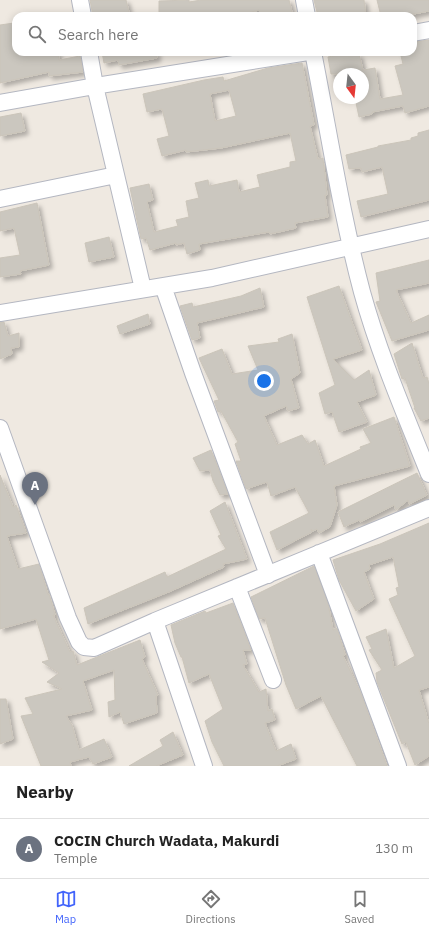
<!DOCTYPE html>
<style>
body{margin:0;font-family:"IBM Plex Sans",sans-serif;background:#f6f6f6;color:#222}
.compass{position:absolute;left:333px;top:68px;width:36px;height:36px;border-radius:50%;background:#fff;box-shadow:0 2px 10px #0003;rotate:165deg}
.you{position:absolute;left:264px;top:381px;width:14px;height:14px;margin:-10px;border:3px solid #fff;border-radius:50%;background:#1a73e8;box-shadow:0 0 0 6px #1a73e833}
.badge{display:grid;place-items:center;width:26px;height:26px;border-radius:50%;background:#4264fb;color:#fff;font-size:13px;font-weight:700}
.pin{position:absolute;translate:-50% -33px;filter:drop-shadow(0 1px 2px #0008)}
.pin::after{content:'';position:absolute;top:21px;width:14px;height:12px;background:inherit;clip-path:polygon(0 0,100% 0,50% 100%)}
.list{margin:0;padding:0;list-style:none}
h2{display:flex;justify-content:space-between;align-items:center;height:52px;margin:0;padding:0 16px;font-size:17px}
h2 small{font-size:13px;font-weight:400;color:#767676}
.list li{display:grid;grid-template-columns:26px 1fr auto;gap:12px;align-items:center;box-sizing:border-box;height:60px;padding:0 16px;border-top:1px solid #e0e0e0}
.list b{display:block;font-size:15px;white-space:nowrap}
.list p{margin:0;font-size:13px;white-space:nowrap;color:#767676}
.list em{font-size:13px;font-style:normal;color:#767676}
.icon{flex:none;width:22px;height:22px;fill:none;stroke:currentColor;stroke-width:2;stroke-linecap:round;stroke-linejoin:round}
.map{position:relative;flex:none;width:429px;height:766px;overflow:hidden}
.search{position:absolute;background:#fff;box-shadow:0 2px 10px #0003;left:12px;right:12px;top:12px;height:44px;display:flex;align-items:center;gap:10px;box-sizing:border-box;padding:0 14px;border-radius:12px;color:#767676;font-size:15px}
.sheet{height:112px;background:#fff}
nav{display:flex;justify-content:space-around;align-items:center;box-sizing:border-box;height:56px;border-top:1px solid #e0e0e0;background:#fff;font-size:11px;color:#767676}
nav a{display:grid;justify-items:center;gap:2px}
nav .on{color:#4264fb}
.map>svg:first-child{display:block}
</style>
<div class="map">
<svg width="429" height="766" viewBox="0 0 429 766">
<defs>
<filter id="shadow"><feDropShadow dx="3.5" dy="3.5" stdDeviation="2" flood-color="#0004"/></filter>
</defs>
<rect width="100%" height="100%" fill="#efe9e1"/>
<path fill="#cbc7bf" stroke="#cbc5ba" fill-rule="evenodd" filter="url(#shadow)" d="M90,0H126L130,16H93Z
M189,0V2L201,0H289L293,16H261L259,10L238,16H177L176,13L159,14V1Z
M314,0H364L366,16H318Z
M377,0H429V11L404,16H381Z
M14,23L16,32V52H58L59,60L80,56L83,72L49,76V72L0,83V25Z
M429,40V106L405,113L403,106L372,112V114L359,117L355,98H363V74H331L328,57L347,53L348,56L359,54L363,70L375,68L380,99L403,95L395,66L403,64L400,52H413V42Z
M102,52H157V58L119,65L118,60L104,63Z
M302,63L314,125L310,126L318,159L323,158L327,195H325L328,217L295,223L296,228L270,234L269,232L199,244L200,250L187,254L184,243L176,245V243L150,250L146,238L141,239L130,188L149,184L153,200L147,202L154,232L178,226L176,220L189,217L186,201L199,198L195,183L208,180L209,186L237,180L239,192L260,187L257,175L290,167V162L296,161L290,133L221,148L186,152V150L162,156L157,139L169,136L162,109L147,112L143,94L204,80L223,77L224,81L268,68ZM229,90L236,116L215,121L210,94Z
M21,113L25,131L0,136V117Z
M429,130V200L361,217L357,201L388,194L382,167L362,172L361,168L349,169L346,155L378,147V146L411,140V138L418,136V133Z
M37,203L49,265L20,271L21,274L0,277V258L20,255L14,228L0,231V212Z
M109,237L114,257L89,262L85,243Z
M429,260V283L396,290L411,323L429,315V330L392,341L376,302L380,301L376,273Z
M339,286L362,350L333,359L354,380L369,370L376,395L357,402L367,422L339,432L332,412L325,414L319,393L335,385L307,297Z
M260,288L264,307L197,323L200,338L192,340L180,306L192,303L193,307L241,296Z
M148,314L150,324L120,334L117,326Z
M0,322H4L8,336L19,333V347L11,348L12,354L0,359Z
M292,334L300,373L291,379L299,408L288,411L286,406L264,416L277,445L302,435L308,444L315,440L324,466L361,449L360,447L371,443L363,429L394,417L410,466L334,486L337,505L330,527L319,533L317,529L313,531L311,529L312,532L277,550L270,532L309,513L295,487L271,496L267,482L246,489L236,461H241L235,444L238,442L221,411L218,412L214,401L219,400L199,358L222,349L232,374L258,370L248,346L279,342L278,339Z
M412,343L423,378L427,377L429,384V418L421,421L414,408H415L405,378L402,379L394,354Z
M211,450L228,494L220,495L213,481L210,470L200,471L193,458Z
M417,473L427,495L409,504L408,500L396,510L394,505L360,522L359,520L344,527L338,512Z
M0,475L13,507L16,505L26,533L7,536L18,569L39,564L48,595L49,594L50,597L55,615H53L70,652L73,651L77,665L140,640L145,657L142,659L158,695L156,696L157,713L124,724L120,712L109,717L108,702L115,700L114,670L83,681L92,710L66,716L72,725L79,750L104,739L112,757L93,764L89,757L70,762L71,766H41L21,716L33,714L25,698L62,689L47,682L59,673L42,662L49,660L36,619L0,629Z
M225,502L247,559L223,564L224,567L171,591L88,624L84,608L165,572L167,577L226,549L218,536L221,535L210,511Z
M429,523V687L419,690L429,724V756L415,765L406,742L402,744L377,682L376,673L382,670L369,650L372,649L366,637L386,629L394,668L415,656L389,599L398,595L396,588L399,587L393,557L369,565L370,569L364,572L374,599L356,611L339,580L333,560L380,544Z
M314,566L328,603L333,630L337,628L345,655L343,656L360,691L387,766H357L321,696L296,709L286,685L265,618L259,619L251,597Z
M233,603L251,650H243L247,664L243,665L259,692L266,689L268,711L272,709L275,720L265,723L276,751L291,744L296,759L277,766H224L212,742L205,721L223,709L209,674L189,683L182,657H181L175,643L171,625L205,611L206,613Z
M0,699H6L13,739L0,744Z
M173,732L183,755L156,766H129L163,746L160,740Z"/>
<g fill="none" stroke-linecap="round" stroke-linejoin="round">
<defs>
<path id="minor" d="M80,0L83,16
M304,0L307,16
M413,33L429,30
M89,52L95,86L143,289
M313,52C329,132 341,213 362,292C379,354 405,414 429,474
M0,103L95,86L308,52
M0,199L116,175
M163,286L193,373L268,575
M0,313L212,278L429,229
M0,428L68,618L79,642L84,647L94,648L155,621
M319,553L398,766
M237,587L273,680
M204,766L155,621L429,508"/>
</defs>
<use href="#minor" stroke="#b4b7c1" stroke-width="18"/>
<use href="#minor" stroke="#fff" stroke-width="16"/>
</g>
</svg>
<svg class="compass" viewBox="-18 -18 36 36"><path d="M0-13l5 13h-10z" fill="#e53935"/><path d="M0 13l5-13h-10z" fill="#767676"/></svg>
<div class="you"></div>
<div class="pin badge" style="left:35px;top:505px;background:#6b7280">A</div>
<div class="search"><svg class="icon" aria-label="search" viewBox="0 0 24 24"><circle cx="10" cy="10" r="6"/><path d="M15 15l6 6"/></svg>Search here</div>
</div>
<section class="sheet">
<h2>Nearby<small></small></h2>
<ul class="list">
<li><span class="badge" style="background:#6b7280">A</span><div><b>COCIN Church Wadata, Makurdi</b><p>Temple</p></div><em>130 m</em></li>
</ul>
</section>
<nav>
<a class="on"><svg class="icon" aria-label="map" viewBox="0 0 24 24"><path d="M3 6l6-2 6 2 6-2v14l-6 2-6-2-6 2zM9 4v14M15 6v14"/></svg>Map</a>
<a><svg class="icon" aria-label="directions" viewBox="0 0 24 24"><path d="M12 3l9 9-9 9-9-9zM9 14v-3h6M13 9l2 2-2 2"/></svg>Directions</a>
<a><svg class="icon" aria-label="saved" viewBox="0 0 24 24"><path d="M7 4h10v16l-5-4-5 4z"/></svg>Saved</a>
</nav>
